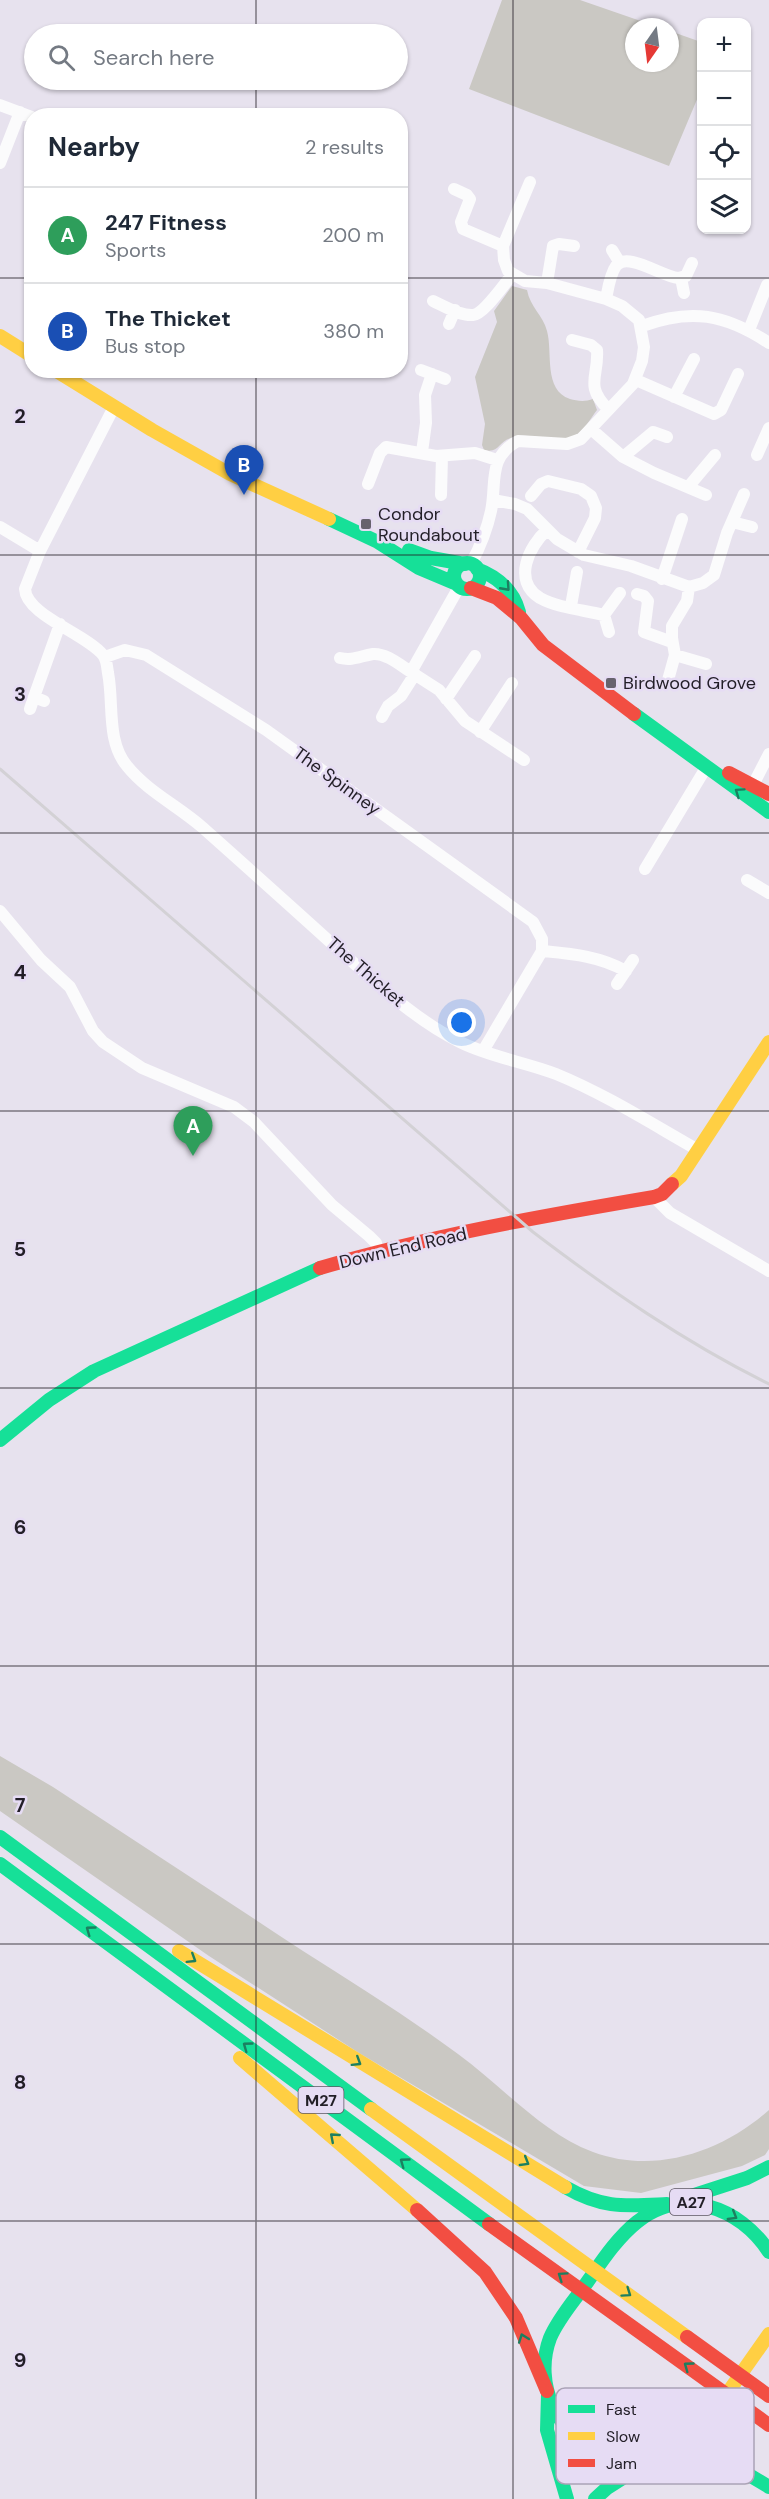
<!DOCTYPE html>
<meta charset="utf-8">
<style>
body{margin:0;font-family:"DM Sans",sans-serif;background:#f6f6f7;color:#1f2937}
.controls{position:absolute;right:18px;top:18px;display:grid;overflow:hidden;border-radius:12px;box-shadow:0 2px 4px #0004}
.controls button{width:54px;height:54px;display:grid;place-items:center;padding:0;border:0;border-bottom:2px solid #e0e1e3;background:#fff;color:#1f2937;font:30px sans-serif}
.compass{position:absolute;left:625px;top:18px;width:54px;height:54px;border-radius:50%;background:#fff;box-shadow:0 2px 4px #0004;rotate:194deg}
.you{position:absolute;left:462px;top:1023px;width:21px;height:21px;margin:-15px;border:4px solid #fff;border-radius:50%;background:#1a73e8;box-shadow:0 0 0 9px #1a73e833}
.badge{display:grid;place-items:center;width:39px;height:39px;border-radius:50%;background:#67636d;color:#fff;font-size:20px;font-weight:700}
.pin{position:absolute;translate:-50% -50px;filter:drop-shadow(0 2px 3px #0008)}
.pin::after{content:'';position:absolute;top:32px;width:21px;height:18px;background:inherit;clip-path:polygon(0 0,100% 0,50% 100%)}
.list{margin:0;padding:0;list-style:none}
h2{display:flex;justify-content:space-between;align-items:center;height:78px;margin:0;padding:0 24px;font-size:26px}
h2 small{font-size:20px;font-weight:400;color:#747a83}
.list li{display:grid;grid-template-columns:39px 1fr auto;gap:18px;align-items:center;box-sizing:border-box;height:96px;padding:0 24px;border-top:2px solid #e0e1e3}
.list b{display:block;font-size:22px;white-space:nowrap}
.list p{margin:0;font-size:20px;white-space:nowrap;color:#747a83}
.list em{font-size:20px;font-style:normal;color:#747a83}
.icon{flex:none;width:33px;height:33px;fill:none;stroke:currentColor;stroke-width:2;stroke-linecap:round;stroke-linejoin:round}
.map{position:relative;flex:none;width:769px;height:2499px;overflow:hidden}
.search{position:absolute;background:#fff;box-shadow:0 2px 4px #0004;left:24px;top:24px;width:384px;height:66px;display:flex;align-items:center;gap:15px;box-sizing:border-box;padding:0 21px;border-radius:33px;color:#747a83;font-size:22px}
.panel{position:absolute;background:#fff;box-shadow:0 2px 4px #0004;left:24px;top:108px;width:384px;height:270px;border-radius:24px}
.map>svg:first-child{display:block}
</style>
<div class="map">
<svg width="769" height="2499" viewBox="0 0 769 2499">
<rect width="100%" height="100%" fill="#e7e2ee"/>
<path fill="#cac8c3" d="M502,0H580L658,27H634V63H670V31L701,42V90L669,166L469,89Z
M512,286L527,290C530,307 543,315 547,331C553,352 543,390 570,399C577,401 585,402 593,399L597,410C590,419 583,433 572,437C553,444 530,431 511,438C498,442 499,454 484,450L482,445L485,424L475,377L497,322L494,311Z
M0,1756L53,1787C136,1842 220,1896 303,1951C355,1984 408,2017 458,2054C502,2086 542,2133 593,2152C655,2175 722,2152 769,2110V2149L765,2155L742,2166L641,2193L584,2186L359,2053L209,1956L0,1811Z"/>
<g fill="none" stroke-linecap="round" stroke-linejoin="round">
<path stroke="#fbfbfc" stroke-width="12" d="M0,105L32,117
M0,163L20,112
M454,189L467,195L470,199L461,222L463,229L503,246
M612,250L620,263
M681,278L684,293
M547,283L553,246L559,244L574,246
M606,299C608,289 610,274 616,266C627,251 663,277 678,278L686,276L692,263
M433,301C444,306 460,316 473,315C484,314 504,284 512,275
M449,324L455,310
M642,326C691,308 725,314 769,343
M749,330L767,285
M572,340L591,345L597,350C599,377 584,385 608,409
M421,370L445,379
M636,380L714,414L721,410L738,374
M674,397L694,359
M114,407L40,551L25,589C26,615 86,634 103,655C107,660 107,667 108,673C114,703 106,741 127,766C147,791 178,806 202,827C248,868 294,909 339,950C377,983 415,1020 460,1042C490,1057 525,1062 556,1074C605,1094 652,1124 698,1150
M591,429L623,457L654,473L706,495
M422,452L426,423L425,395L432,374
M757,455L769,428
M623,457L653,432L667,437
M368,484L380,453L386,447L436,456L475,453L497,460
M689,486L715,455
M441,495L442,456
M531,496L541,484L548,481L581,489L591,496L596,508L595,518L578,552
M493,500L515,504L527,509L557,539L584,555L631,566L689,587L703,583L714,575L727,533L744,494
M732,522L752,527
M0,527L40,551
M547,530C529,546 512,581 540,598C558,608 584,610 604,615
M471,564C480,547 487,530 491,511C497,483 487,457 518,441L567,444L581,439L633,384L642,361L644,347L639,320L622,306L606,299L547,283L525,281L508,271L504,260L503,246L530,182
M662,579L682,519
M459,587L411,672L439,690L465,721L524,760
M637,594L644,596L648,601L644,632L672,642
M571,606L577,572
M609,632L604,615L620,593
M675,655L706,664
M105,657L125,650L146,655L266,730L533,922L542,939V951C573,954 599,956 626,971
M340,658C353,661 360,656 373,654C386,653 400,665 411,672
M668,680L675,655L672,638V626L687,601L689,587
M446,699L475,656
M44,701L34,697L60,624
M30,709L34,697
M382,717L388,706L401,696L415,674
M480,732L512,683
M753,785L769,754
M645,869L707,766
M747,880L769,893
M0,911L41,960L70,987L93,1031L103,1042L142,1068L234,1107L254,1122L332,1205L369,1236L376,1243L378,1251
M617,984L633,960
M483,1051L542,951
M654,1197L670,1213L769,1271"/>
<path stroke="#16e098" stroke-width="14" d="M329,519L378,542L419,568L457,584
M409,550L431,558L465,564
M454 576a13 13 0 1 1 26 0a13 13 0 1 1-26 0Z
M477,569C498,577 513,590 519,612
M634,714L769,812
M0,1440L49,1400L94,1371L320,1268
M0,1837L371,2109
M0,1864L489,2224
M565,2187C603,2209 625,2206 667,2204
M682,2199L747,2178L769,2167
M548,2395L547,2430L567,2499
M692,2436C666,2460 637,2463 604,2452C557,2438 533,2383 550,2338C559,2317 575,2300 588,2281C602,2261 617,2238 637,2222C682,2186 740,2207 769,2252
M664,2455C711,2456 730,2462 769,2487
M595,2499L607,2488L654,2458"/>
<path stroke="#ffcf43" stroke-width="14" d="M0,336L32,356
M55,370L152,430L230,474L329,519
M672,1184L681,1176L769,1042
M179,1951L565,2187
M240,2058L417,2210
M371,2109L687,2337
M692,2436L717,2408L769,2334"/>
<path stroke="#f24e42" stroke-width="14" d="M471,588L497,598L521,618L543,645L634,714
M729,773L769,794
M320,1268C429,1236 542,1216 654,1197L662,1194L672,1184
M417,2210L485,2272L516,2318L547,2391
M489,2224L769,2425
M687,2337L769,2396"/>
<path stroke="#d3d1d5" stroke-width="3" d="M0,769L533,1232C608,1289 684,1342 769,1384"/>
</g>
<defs><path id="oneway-chevron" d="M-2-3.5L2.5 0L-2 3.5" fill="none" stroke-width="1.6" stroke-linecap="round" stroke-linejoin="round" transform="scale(1.5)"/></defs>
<g stroke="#1c7f60">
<use href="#oneway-chevron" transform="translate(506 587) rotate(48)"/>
<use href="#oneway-chevron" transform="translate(739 792) rotate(-145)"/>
<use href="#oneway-chevron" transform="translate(90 1930) rotate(-144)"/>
<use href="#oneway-chevron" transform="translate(192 1959) rotate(32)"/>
<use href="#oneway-chevron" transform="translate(247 2046) rotate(-144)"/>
<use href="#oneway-chevron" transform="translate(357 2062) rotate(32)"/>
<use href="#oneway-chevron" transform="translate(334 2137) rotate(-139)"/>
<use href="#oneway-chevron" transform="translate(404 2162) rotate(-144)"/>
<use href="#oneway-chevron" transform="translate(525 2162) rotate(31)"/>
<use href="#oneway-chevron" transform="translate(733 2216) rotate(31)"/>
<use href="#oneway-chevron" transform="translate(562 2276) rotate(-145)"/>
<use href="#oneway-chevron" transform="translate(627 2293) rotate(35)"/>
<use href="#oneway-chevron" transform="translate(523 2338) rotate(-110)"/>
<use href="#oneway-chevron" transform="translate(688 2366) rotate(-144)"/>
</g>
<path fill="none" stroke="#221e27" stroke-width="1.5" stroke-opacity="0.55" d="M256,0V34M513,0V2499M256,80V116M0,278H32M400,278H769M256,370V2499M0,555H769M0,833H769M0,1111H769M0,1388H769M0,1666H769M0,1944H769M0,2221H769"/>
<g fill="#67636d" stroke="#e6dcf4" stroke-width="2">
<rect x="360" y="518" width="12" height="12" rx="3"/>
<rect x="605" y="677" width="12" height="12" rx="3"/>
</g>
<g text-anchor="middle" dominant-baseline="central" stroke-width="5" stroke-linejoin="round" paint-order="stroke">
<g fill="#e6dcf4" stroke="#5d5764" stroke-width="1.5">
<rect x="298.5" y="2087" width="45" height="26" rx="4.5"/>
<rect x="670" y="2189" width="42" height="26" rx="4.5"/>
</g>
<g font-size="16" font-weight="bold" fill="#221e27">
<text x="321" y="2100">M27</text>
<text x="691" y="2202">A27</text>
</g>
<g font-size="18" fill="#221e27" stroke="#e6dcf4" text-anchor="start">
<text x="378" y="514">Condor<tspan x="378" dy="21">Roundabout</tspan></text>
<text x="623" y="683">Birdwood Grove</text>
</g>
<g font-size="18" fill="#221e27" stroke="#e6dcf4">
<text transform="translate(337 781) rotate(36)">The Spinney</text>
<text transform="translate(366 972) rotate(41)">The Thicket</text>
<text transform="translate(403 1248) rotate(-13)">Down End Road</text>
</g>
</g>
<rect x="556" y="2388" width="198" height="96" rx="9" fill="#e6dcf4" stroke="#aba3b6" stroke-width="1.5"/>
<rect x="568" y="2405" width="27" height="8" fill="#16e098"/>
<rect x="568" y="2432" width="27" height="8" fill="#ffcf43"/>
<rect x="568" y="2459" width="27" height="8" fill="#f24e42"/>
<g font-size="16" fill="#221e27">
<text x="606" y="2415">Fast</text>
<text x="606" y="2442">Slow</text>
<text x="606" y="2469">Jam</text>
</g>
<g font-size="20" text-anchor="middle" font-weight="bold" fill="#221e27" stroke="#e6dcf4" stroke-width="5" stroke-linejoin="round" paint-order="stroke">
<text x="20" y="423">2</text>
<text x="20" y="701">3</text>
<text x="20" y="979">4</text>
<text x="20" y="1256">5</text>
<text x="20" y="1534">6</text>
<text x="20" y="1812">7</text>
<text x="20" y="2089">8</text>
<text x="20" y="2367">9</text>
</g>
</svg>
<div class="controls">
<button>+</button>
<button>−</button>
<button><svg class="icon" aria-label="locate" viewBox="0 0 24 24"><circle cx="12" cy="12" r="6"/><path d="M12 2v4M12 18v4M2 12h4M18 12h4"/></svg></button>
<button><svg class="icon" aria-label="layers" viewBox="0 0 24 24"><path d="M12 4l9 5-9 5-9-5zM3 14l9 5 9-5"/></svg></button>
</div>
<svg class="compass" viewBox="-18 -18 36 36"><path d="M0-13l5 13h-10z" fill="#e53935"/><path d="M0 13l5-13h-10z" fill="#747a83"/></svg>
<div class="you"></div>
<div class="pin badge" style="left:193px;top:1156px;background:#2e9e5b">A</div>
<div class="pin badge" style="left:244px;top:495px;background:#1a4fb4">B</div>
<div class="search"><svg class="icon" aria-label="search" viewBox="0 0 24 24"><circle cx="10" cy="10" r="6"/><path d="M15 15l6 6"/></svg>Search here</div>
<section class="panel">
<h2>Nearby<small>2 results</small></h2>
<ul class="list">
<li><span class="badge" style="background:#2e9e5b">A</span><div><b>247 Fitness</b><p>Sports</p></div><em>200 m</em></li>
<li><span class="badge" style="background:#1a4fb4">B</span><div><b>The Thicket</b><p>Bus stop</p></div><em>380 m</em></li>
</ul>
</section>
</div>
